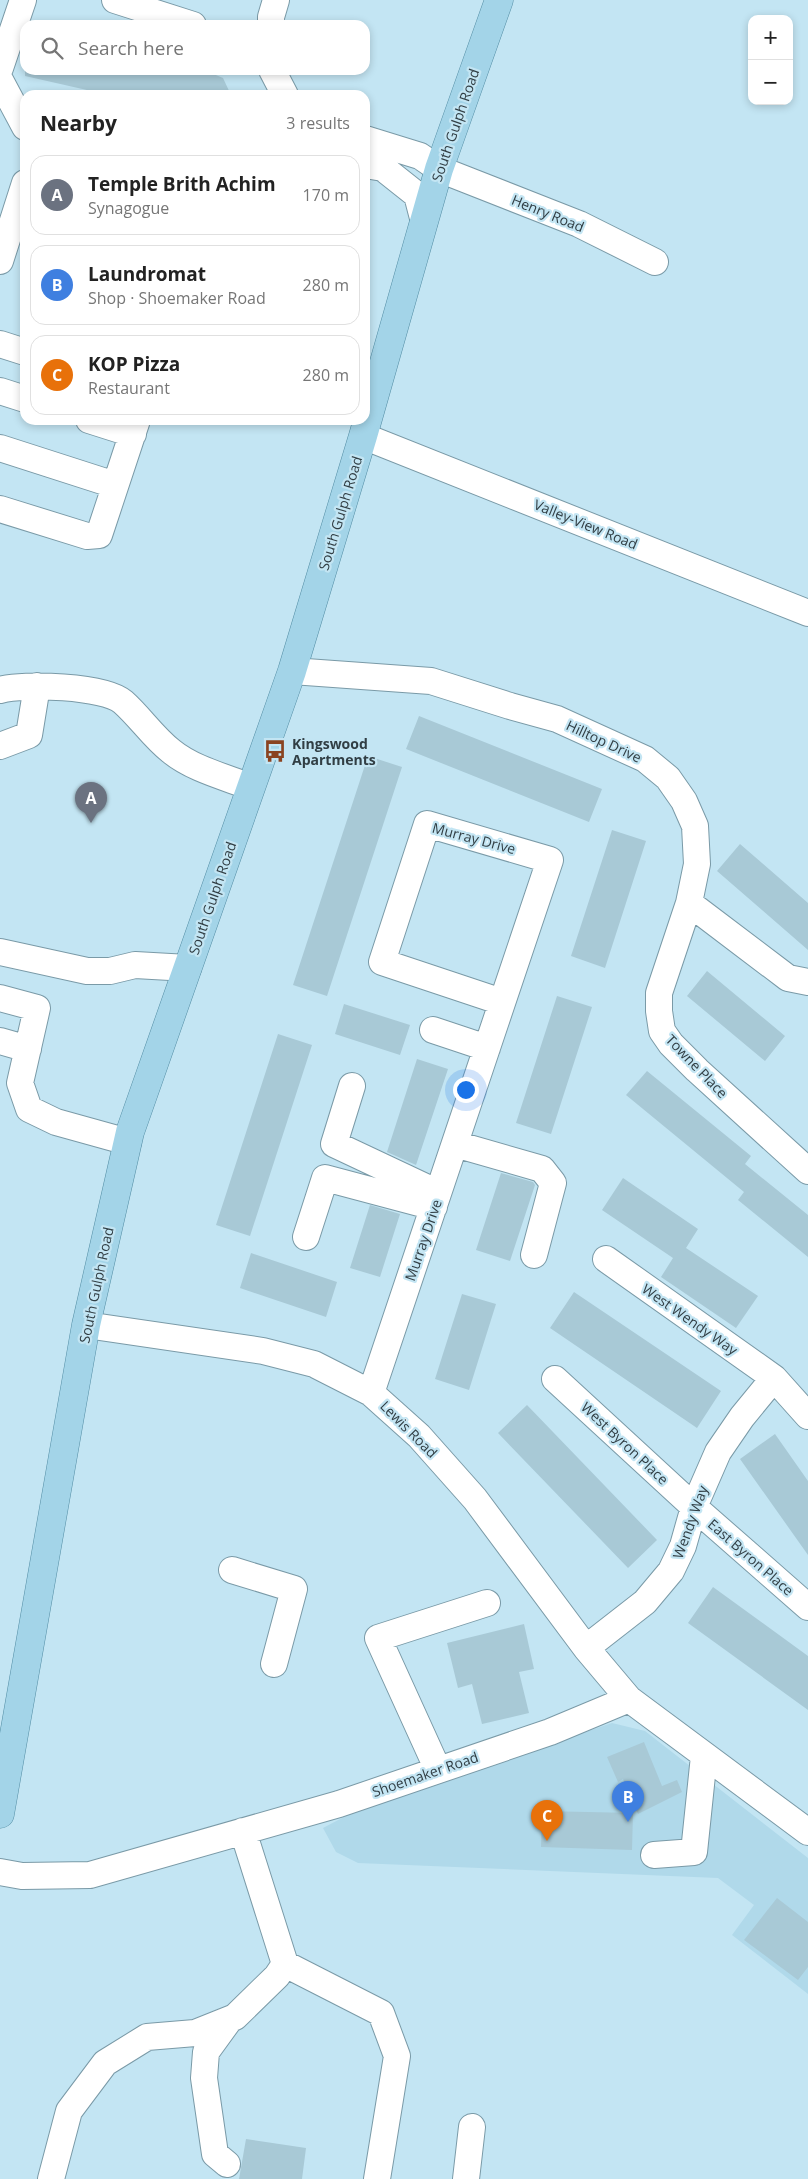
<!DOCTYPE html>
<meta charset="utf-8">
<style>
body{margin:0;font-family:"Open Sans",sans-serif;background:#f2f2f2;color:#222}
.controls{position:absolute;right:15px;top:15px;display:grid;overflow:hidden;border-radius:10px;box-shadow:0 2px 8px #0003}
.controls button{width:45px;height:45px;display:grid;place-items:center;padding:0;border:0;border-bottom:1px solid #e0e0e0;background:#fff;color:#222;font:25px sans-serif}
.you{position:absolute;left:465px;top:1089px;width:18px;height:18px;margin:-12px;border:4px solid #fff;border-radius:50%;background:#1a73e8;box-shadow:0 0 0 8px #1a73e833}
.badge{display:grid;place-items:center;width:32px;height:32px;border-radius:50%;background:#0b8043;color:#fff;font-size:16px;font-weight:700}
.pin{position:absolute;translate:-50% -41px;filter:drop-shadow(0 1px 2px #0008)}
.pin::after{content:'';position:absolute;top:26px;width:18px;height:15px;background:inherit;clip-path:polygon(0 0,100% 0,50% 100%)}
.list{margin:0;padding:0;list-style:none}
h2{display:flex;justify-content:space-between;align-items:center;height:65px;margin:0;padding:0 20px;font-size:21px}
h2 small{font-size:16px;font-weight:400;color:#767676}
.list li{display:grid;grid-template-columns:32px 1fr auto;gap:15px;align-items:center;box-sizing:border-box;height:80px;margin:0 10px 10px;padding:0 10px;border:1px solid #e0e0e0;border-radius:15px}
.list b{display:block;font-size:19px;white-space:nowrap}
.list p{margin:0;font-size:16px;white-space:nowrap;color:#767676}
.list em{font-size:16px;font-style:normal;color:#767676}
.icon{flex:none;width:28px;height:28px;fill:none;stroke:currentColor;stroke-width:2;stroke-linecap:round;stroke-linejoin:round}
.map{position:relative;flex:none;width:808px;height:2179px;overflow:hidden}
.search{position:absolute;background:#fff;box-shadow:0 2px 8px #0003;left:20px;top:20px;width:350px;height:55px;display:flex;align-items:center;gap:12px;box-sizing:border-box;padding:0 18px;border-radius:15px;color:#767676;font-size:19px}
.panel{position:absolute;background:#fff;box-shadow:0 2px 8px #0003;left:20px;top:90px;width:350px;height:335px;border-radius:15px}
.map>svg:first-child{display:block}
</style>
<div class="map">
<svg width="808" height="2179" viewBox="0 0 808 2179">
<rect width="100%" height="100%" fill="#c3e5f3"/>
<path fill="#b0d9ea" d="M612,1723L645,1731L808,1858V1994L732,1935L754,1905L718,1878L358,1863L336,1852L323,1828L361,1808Z"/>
<path fill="#a8c9d6" d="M25,70H204L223,78L231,95H109L25,76Z
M419,716L602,789L589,822L406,749Z
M368,756L402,767L327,996L293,985Z
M612,830L646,841L605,968L571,956Z
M740,844L808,903V950L717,871Z
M707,971L785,1036L765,1061L687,996Z
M557,996L592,1007L551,1134L516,1123Z
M344,1004L410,1025L400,1055L335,1034Z
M278,1034L312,1045L250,1236L216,1225Z
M417,1059L448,1069L416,1165L387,1152Z
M647,1071L751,1156L745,1164L808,1215V1257L738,1200L744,1192L626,1095Z
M501,1173L533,1182L535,1185L510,1261L476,1250Z
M623,1178L698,1229L686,1248L758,1296L736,1328L661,1277L673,1258L602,1210Z
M370,1205L400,1214L380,1277L350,1268Z
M251,1253L337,1282L326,1317L240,1288Z
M574,1292L721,1391L697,1428L550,1328Z
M462,1294L496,1304L469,1390L435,1379Z
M527,1405L657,1540L628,1568L498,1433Z
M775,1434L808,1481V1555L740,1459Z
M713,1587L808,1656V1710L688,1623Z
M524,1624L534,1669L519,1672L529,1713L482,1724L472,1684L458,1688L447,1643Z
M644,1742L662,1786L677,1780L682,1792L638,1814L623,1779L618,1782L607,1757Z
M542,1811L633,1813L632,1850L541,1847Z
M777,1898L808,1922V1967L798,1980L744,1940Z
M246,2139L306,2148L302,2179H239Z"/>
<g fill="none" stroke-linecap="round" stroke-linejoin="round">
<defs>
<path id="minor" d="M115,0L193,25
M271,25V17L276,0
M0,68L23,0
M272,70L285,95
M0,80L25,127
M365,139L420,156L439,169L579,224L655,262
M365,165L383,168L417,195L424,222
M0,261L25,183
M0,344L25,352
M0,391L25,399
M89,420L133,434
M363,436L808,613
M0,448L115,485
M0,509L87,536L99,535L137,420
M292,671L431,681L510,706L557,719L645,759L668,778L684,801L695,826L697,864L689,903L788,978L808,982
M0,690C23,683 105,686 123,702C140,717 153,737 171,751C193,769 225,777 251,787
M0,746L29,735L37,686
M689,903L659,993V1011L662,1031L671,1044L697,1070L808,1171
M0,952L87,971H110L135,965L188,968
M0,998L37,1008L20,1083L29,1109L56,1122L128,1142
M433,1030L487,1048
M0,1041L28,1049
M352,1086L334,1144L438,1193
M455,1144L542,1169L553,1183L534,1255
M306,1237L325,1178L434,1207
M606,1259L774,1378L808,1416
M86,1325L263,1351L314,1364L371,1393L419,1436L475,1499L586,1648L629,1699
M555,1379L694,1507L808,1607
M371,1393L550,860L427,824L382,962L502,1002
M232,1570L294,1589L274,1664
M586,1648L645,1602L671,1571L683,1546L694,1507L718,1452L742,1417L774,1378
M438,1770L378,1638L487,1603
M654,1855L694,1852L704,1756
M0,1872L22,1876L90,1875L339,1804L550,1732L629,1699L808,1832
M285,1964L381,2013L397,2056L377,2179
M227,2164L215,2154L204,2078L206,2052L230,2019
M51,2179L69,2111L105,2063L147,2037L195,2033L235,2017L277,1976L285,1964L243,1831
M466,2179L472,2127"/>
<path id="major" d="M0,1814L86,1325L130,1132L292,671L363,436L439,169L499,0"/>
</defs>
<use href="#minor" stroke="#7a9aa7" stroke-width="28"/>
<use href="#major" stroke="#538da4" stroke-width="29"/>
<use href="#minor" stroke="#fff" stroke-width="26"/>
<use href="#major" stroke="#a3d4e8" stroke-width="28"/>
</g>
<defs>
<symbol id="bus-bare" viewBox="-9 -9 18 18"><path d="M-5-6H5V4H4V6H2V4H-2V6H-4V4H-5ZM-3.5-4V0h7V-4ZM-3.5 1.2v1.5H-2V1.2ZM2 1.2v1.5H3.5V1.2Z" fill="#8a4320" stroke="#c3e5f3" stroke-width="2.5" paint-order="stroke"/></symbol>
</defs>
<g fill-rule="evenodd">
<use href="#bus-bare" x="259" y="735" width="32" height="32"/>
</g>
<g text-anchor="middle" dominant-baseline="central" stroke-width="4.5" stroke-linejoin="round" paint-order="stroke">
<g font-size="14" fill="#313e44" stroke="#c3e5f3">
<text transform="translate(455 125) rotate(-71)">South Gulph Road</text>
<text transform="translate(548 213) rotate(22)">Henry Road</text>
<text transform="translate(340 513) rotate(-73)">South Gulph Road</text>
<text transform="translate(586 524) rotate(22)">Valley-View Road</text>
<text transform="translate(604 741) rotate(25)">Hilltop Drive</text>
<text transform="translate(474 838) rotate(15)">Murray Drive</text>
<text transform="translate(212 898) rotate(-71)">South Gulph Road</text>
<text transform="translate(697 1066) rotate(46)">Towne Place</text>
<text transform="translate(423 1240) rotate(-71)">Murray Drive</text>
<text transform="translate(96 1285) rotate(-78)">South Gulph Road</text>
<text transform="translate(690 1319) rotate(35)">West Wendy Way</text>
<text transform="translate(409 1429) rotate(45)">Lewis Road</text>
<text transform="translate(625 1443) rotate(43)">West Byron Place</text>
<text transform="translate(690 1522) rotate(-70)">Wendy Way</text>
<text transform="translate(751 1557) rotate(41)">East Byron Place</text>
<text transform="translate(425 1774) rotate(-19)">Shoemaker Road</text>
</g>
<g font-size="14" font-weight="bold" fill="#313e44" stroke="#c3e5f3" text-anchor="start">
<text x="292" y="743">Kingswood<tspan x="292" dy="16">Apartments</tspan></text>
</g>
</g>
</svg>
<div class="controls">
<button>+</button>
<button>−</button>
</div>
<div class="you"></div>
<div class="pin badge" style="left:91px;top:823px;background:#6b7280">A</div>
<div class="pin badge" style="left:628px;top:1822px;background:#3f7fe0">B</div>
<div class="pin badge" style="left:547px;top:1841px;background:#e8710a">C</div>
<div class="search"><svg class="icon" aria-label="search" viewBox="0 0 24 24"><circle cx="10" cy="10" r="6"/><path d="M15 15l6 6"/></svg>Search here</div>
<section class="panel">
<h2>Nearby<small>3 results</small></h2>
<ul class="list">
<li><span class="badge" style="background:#6b7280">A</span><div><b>Temple Brith Achim</b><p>Synagogue</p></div><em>170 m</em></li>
<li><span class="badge" style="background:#3f7fe0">B</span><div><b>Laundromat</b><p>Shop · Shoemaker Road</p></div><em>280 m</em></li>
<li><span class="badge" style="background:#e8710a">C</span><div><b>KOP Pizza</b><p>Restaurant</p></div><em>280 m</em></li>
</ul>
</section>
</div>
